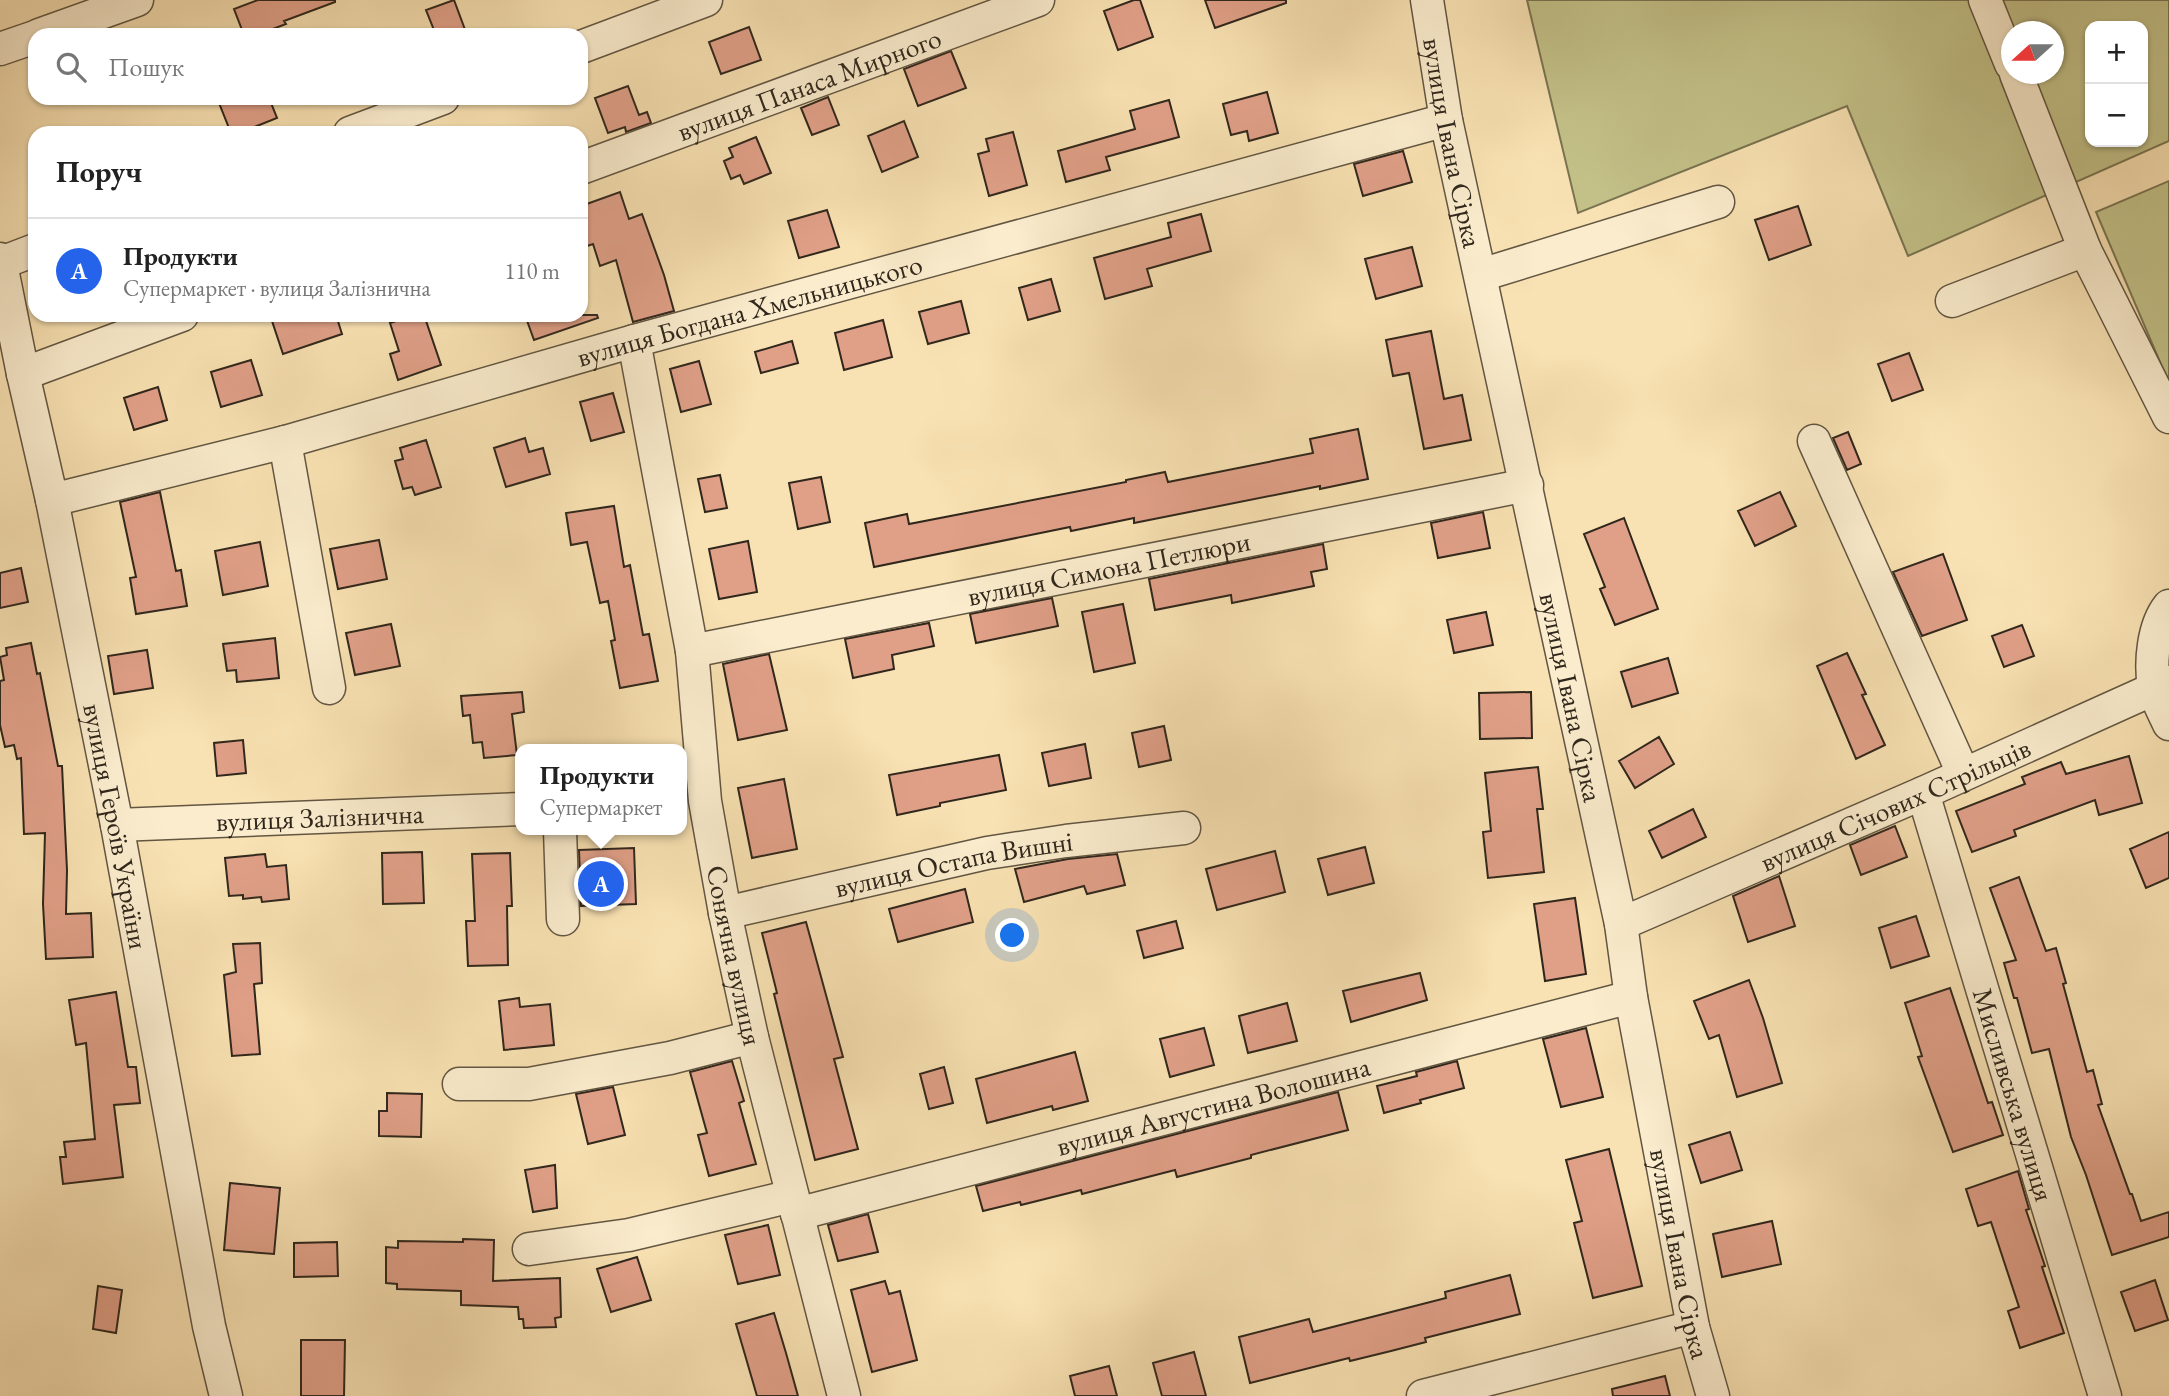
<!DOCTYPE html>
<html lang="uk">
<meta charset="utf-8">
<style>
body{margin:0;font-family:"EB Garamond",serif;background:#f6f6f6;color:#222}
.controls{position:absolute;right:21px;top:21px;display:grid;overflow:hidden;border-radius:14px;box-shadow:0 2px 5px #0004}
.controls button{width:63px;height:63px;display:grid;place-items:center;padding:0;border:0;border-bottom:2px solid #e0e0e0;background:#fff;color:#222;font:35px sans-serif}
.compass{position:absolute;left:2001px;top:21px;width:63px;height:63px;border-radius:50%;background:#fff;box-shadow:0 2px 5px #0004;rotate:249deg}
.you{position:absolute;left:1013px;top:936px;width:24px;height:24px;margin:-18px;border:5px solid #fff;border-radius:50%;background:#1a73e8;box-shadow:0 0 0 10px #1a73e833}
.badge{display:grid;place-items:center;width:46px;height:46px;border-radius:50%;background:#2563eb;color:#fff;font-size:23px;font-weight:700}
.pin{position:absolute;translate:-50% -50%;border:4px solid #fff;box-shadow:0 2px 7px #0006}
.popup{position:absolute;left:515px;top:744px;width:172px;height:91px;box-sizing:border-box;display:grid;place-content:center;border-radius:14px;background:#fff;filter:drop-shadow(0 2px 5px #0005);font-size:23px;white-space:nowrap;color:#767676}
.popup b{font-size:26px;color:#222}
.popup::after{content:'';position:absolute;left:50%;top:100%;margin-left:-14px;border:14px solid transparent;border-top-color:#fff}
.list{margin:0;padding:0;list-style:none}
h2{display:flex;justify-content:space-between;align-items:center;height:91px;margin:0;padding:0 28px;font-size:30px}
h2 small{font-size:23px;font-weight:400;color:#767676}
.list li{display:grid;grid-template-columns:46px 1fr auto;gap:21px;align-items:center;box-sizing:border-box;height:105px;padding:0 28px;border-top:2px solid #e0e0e0}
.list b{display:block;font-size:26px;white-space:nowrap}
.list p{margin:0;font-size:23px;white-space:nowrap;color:#767676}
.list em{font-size:23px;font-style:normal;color:#767676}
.icon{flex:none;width:38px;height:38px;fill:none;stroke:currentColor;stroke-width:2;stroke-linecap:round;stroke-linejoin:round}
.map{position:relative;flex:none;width:2169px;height:1396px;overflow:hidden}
.search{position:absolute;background:#fff;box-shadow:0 2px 5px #0004;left:28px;top:28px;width:560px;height:77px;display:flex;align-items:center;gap:18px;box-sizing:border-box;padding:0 24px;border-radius:21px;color:#767676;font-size:26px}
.panel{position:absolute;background:#fff;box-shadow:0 2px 5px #0004;left:28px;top:126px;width:560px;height:196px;border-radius:21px}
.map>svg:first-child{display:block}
</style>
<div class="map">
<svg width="2169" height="1396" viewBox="0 0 2169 1396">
<rect width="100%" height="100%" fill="#f8e1b2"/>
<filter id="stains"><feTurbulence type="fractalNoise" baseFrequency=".00286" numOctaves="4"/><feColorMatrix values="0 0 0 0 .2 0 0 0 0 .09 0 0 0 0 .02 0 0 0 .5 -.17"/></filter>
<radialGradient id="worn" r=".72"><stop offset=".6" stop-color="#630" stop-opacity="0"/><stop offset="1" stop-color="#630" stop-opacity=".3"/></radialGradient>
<path fill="#c3c188" stroke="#7a7452" stroke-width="2" fill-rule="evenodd" d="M1527,0H2169V141L1908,256L1847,106L1578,213ZM2090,26H2143V142H2090ZM2011,32H2054V74H2011Z
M2169,181V383L2096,212Z"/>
<path fill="#e0a088" stroke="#30271c" stroke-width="2" d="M258,0H335V2L284,21L286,24L257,35H244L234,9Z
M454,0L467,35H436L426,10Z
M1134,0H1140L1153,37L1118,50L1104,11Z
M1205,0H1286V3L1215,28Z
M749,27L761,60L721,74L709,42Z
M951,51L966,88L918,106L904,69Z
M628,86L639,115L647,112L651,123L626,132L625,127L608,133L595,98Z
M1267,92L1278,133L1249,141L1247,131L1231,135L1223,104Z
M828,97L839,125L812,135L801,108Z
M217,98H269L277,118L239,133H231Z
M1169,100L1179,137L1106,157L1110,170L1066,182L1058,151L1135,129L1130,111Z
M904,121L918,157L882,172L868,136Z
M1013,132L1027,185L989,196L978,154L989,151L986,139Z
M756,137L771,173L744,184L740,175L731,179L724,161L733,157L729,148Z
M1403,151L1412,182L1363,196L1354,164Z
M620,192L629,219L642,214L664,275L674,311L633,322L616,260L600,266L593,244L581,248V206Z
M1798,206L1811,245L1769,260L1755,220Z
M827,210L839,247L799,258L788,221Z
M1201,214L1211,251L1147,269L1152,286L1105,299L1094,258L1171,237L1168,223Z
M1412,247L1422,286L1376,299L1365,259Z
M1051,279L1060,311L1028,320L1019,288Z
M961,301L969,333L928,344L919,312Z
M270,315H336L342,334L283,354Z
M414,315H424L441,365L398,380L390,354L399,351L390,323Z
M525,315H597L598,318L534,340Z
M883,320L892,357L844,370L835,333Z
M1431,331L1444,399L1462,395L1471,440L1424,449L1409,373L1393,376L1386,340Z
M792,341L798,363L761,373L755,352Z
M1909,353L1923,390L1892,401L1878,364Z
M251,360L262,395L221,407L211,372Z
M699,361L711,404L681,412L670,369Z
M158,387L167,420L134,430L124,398Z
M613,393L624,432L591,441L580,402Z
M1358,429L1368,479L1320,489V486L1134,523V518L1071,531L1070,527L874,567L865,523L907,514L909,524L1126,482V480L1165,472L1168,482L1313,453L1310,439Z
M1848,432L1861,464L1847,470L1833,438Z
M525,438L529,452L543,448L550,474L506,487L494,448Z
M426,440L441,487L415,495L412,487L403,489L395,461L403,459L400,448Z
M720,475L727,508L705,512L698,479Z
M821,477L830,522L798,529L789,483Z
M160,492L176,571L181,570L187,606L136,614L130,578L136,577L120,502Z
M1780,492L1796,526L1755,546L1738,511Z
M614,506L624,567L630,565L643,635L649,634L658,681L620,688L611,641L615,640L608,601L600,603L587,542L571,545L566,513Z
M1483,512L1490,548L1438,558L1431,523Z
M1624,518L1658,609L1615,625L1600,589L1605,587L1584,534Z
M379,540L387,579L338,589L330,549Z
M748,541L757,592L719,599L709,549Z
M260,542L268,586L223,595L215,551Z
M1323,544L1327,569L1311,572L1314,586L1232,603L1231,595L1155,610L1149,579Z
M1943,554L1967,620L1922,636L1893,572Z
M21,568L28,602L0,608V573Z
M1052,598L1058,626L976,643L970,614Z
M1123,604L1135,663L1094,672L1082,612Z
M1486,612L1493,645L1454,653L1447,620Z
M929,623L934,646L892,655L894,669L853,678L845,639Z
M391,624L400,666L355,675L346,633Z
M2022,625L2034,656L2004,667L1992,636Z
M275,638L279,678L237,682L236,670L227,671L223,644Z
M31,643L37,674L40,673L58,766H62L67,870L66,914L91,913L93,957L46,959L43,904L45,833L24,834L21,758L17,759L14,745L5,747L0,725V681L4,680L0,657L7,655L6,648Z
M147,650L153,688L114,694L108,656Z
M1847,653L1866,694L1862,695L1885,745L1856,759L1817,666Z
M769,654L787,730L738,740L723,664Z
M1668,658L1678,693L1632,707L1621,672Z
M522,692L524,712L512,714L517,755L484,758L482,742L473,743L470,715L463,716L461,696Z
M1531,692L1532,738L1480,739L1479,693Z
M1164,726L1171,760L1139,767L1132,733Z
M1659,737L1674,764L1635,788L1619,761Z
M243,740L246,773L217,776L214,743Z
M1085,744L1091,778L1049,786L1042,753Z
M999,755L1006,790L940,803V806L897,815L889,775Z
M2129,756L2142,803L2099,815L2095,800L2014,830L2016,836L1972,852L1956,811L2025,784L2022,777L2061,762L2066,774Z
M1538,767L1543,809H1537L1544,872L1488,878L1483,832L1491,831L1485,773Z
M784,779L797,849L752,858L738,788Z
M1693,809L1706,837L1662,858L1649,831Z
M1895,826L1907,857L1861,875L1850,845Z
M2169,832V878L2146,888L2130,849Z
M1365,847L1374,883L1328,895L1318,859Z
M634,848L636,904L581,906L579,850Z
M1275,851L1285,892L1217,910L1206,869Z
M422,852L424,903L383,904L382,853Z
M510,853L512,906H507L508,965L468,966L466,921H475L472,854Z
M265,854L267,867L286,865L289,899L262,902L261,897L243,899V895L229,896L225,858Z
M1117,854L1125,885L1087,894L1084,886L1024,902L1015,869L1068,859Z
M1779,876L1795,926L1748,942L1733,896Z
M2019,877L2046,951L2056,948L2066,983L2063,984L2087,1072L2093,1070L2102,1104L2098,1105L2130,1194H2132L2141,1221L2169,1212V1237L2112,1255L2086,1175L2071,1137L2049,1049L2032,1053L2017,998H2014L2004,963L2016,960L1990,888Z
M965,889L973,922L898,942L889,909Z
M1575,898L1586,974L1545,981L1534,904Z
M1916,916L1929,956L1891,968L1879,928Z
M1176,921L1183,948L1144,958L1137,931Z
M806,922L843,1057L834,1059L858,1149L815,1160L774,994L777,993L762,933Z
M260,943L262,983L254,984L260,1054L232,1056L224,975L236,972L233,944Z
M1420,973L1427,1000L1351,1022L1343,991Z
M1749,980L1763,1018L1782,1083L1737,1097L1719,1035L1709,1039L1694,1001Z
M1950,988L1988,1103L1992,1102L2003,1135L1953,1152L1918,1057L1922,1056L1905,1003Z
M116,992L128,1067H136L140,1103L114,1105L123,1177L63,1184L60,1157H66L64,1142L95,1139L86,1043L76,1045L69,1000Z
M519,998L520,1007L550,1004L554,1045L504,1050L499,1001Z
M1287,1003L1297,1041L1248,1053L1239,1016Z
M1204,1028L1214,1065L1170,1077L1160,1039Z
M1586,1028L1603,1097L1561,1107L1543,1039Z
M1075,1052L1088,1101L1053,1110L1052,1106L987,1123L976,1079Z
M732,1061L744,1101L739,1103L756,1164L709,1176L698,1135L707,1133L690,1072Z
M1457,1061L1464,1088L1420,1100L1421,1103L1384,1113L1377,1086L1417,1076L1416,1072Z
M944,1067L953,1103L929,1109L920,1074Z
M613,1087L625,1135L588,1144L576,1094Z
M1338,1092L1348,1130L1251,1155V1158L1177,1177L1175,1170L1082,1194L1081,1190L1021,1205L1020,1202L983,1211L976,1186Z
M387,1093L422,1094L421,1137L379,1136V1111H387Z
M1730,1132L1742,1170L1701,1183L1689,1145Z
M1609,1149L1642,1286L1593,1298L1574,1223L1582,1221L1566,1160Z
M555,1165L557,1208L533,1212L525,1170Z
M2018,1171L2029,1209L2026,1210L2045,1266L2042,1267L2064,1333L2020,1348L2008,1311L2019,1307L1991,1222L1978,1226L1966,1189Z
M230,1183L280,1188L274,1254L224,1250Z
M868,1214L878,1252L838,1261L828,1225Z
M1772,1221L1781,1264L1722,1277L1713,1234Z
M768,1225L780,1275L738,1284L725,1235Z
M463,1239L494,1240L493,1281L560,1278L561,1317L555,1318L556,1327L524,1328L523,1319H519L518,1307L461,1305V1291L397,1289V1284L386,1283V1247L398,1248V1241L463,1242Z
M337,1242L338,1276L294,1277V1243Z
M637,1257L651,1300L611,1312L597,1269Z
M1510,1275L1520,1314L1425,1338L1426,1342L1391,1351L1350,1361L1349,1358L1250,1383L1239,1337L1309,1319L1313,1332L1446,1298L1445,1292Z
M2155,1280L2168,1320L2135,1331L2121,1292Z
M885,1281L889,1294L900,1291L917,1360L872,1372L851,1290Z
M98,1286L122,1290L116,1333L93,1329Z
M774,1313L786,1353L798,1396H757L736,1324Z
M301,1340H345L344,1396H301Z
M1194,1352L1206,1396H1162L1153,1363Z
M1109,1366L1117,1396H1075L1070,1376Z
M1665,1376L1670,1396H1613L1612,1389Z"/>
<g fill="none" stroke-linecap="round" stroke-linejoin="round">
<defs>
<g id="minor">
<path id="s1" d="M1427,0L1446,120L1621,924L1631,997L1693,1327L1713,1396"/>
<path d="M1985,0L2011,64"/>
<path d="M39,35L137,0"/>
<path d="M581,47L706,0"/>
<path d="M0,49L35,37"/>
<path d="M2016,74L2085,250L2169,417"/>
<path d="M350,133L443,98"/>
<path id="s2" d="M581,168L1038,0"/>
<path id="s3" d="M0,259L23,374L52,500L117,825L209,1326L226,1396"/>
<path d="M1,263L35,250"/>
<path d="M1481,275L1718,202"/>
<path d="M1952,301L2085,250"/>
<path id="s4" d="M634,341L692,651L705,801L725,913L752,1037L844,1396"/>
<path d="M23,374L182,315"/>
<path d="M1814,441L1963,773"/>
<path d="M285,442L329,688"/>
<path id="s5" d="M52,500L285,442L634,341L1446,120"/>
<path d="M2169,606C2153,626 2150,662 2154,687C2156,699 2164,713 2169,724"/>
<path id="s6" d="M692,651L1527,485"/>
<path id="s7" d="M1923,793L2105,1396"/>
<path id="s8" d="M117,825L520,809"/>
<path d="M560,830L563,919"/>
<path id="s9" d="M725,913L987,853L1066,841L1184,828"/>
<path id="s10" d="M1621,924L1923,793L2169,682"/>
<path d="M459,1084H529L670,1058L752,1037"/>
<path id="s11" d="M797,1214L1631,997"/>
<path d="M529,1249L629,1235L792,1196"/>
<path d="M1423,1396L1693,1327"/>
</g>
</defs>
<use href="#minor" stroke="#625642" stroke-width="35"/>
<use href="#minor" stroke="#faeccd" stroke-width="32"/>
</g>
<g text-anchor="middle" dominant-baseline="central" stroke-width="5" stroke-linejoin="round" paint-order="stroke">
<g font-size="28" fill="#30271c" stroke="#faeccd">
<text stroke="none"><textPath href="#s2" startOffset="243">вулиця Панаса Мирного</textPath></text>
<text stroke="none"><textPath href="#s1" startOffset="145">вулиця Івана Сірка</textPath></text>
<text stroke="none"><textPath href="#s5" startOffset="723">вулиця Богдана Хмельницького</textPath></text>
<text stroke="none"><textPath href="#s6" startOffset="425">вулиця Симона Петлюри</textPath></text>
<text stroke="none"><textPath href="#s1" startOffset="712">вулиця Івана Сірка</textPath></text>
<text stroke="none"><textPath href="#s10" startOffset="299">вулиця Січових Стрільців</textPath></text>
<text stroke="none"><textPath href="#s8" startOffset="203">вулиця Залізнична</textPath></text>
<text stroke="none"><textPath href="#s3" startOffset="579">вулиця Героїв України</textPath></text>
<text stroke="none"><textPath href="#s9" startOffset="234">вулиця Остапа Вишні</textPath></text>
<text stroke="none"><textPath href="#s4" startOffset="623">Сонячна вулиця</textPath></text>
<text stroke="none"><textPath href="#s7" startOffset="315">Мисливська вулиця</textPath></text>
<text stroke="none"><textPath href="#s11" startOffset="430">вулиця Августина Волошина</textPath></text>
<text stroke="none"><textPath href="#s1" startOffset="1279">вулиця Івана Сірка</textPath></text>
</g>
</g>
<rect width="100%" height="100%" filter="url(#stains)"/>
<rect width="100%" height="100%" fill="url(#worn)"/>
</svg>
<div class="controls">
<button>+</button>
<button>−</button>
</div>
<svg class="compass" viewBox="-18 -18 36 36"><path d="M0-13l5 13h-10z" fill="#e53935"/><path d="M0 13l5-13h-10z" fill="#767676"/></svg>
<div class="you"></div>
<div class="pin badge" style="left:601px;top:884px">A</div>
<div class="popup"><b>Продукти</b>Супермаркет</div>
<div class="search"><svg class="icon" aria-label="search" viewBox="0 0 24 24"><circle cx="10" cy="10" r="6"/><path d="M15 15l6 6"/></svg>Пошук</div>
<section class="panel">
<h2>Поруч<small></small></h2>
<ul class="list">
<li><span class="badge">A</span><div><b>Продукти</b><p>Супермаркет · вулиця Залізнична</p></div><em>110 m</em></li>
</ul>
</section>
</div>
